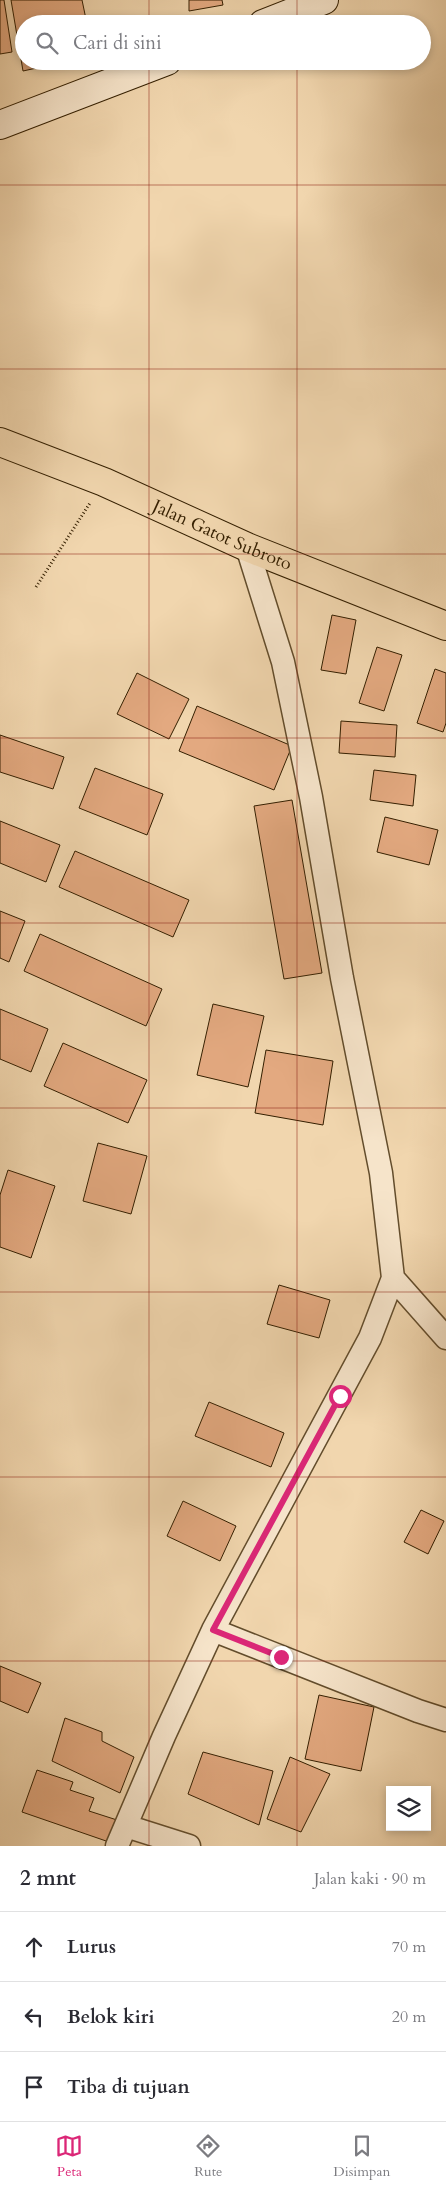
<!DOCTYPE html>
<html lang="id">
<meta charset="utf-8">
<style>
body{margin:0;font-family:Cardo,serif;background:#f2f2f3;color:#2b2b33}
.controls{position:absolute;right:15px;bottom:15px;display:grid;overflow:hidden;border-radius:0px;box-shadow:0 2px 8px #0003}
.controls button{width:45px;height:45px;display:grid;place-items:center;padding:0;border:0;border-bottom:1px solid #e1e1e2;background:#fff;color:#2b2b33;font:25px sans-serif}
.stop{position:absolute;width:15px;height:15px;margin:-11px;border:4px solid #db2777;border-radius:50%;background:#fff}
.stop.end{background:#db2777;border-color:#fff;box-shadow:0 1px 5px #0008}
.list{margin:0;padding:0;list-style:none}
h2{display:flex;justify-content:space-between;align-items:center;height:65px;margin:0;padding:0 20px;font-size:21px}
h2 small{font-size:16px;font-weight:400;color:#7c7c81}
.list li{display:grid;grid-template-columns:32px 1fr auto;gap:15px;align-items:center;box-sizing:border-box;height:70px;padding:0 20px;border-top:1px solid #e1e1e2}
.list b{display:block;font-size:19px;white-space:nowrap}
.list em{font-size:16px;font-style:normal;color:#7c7c81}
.icon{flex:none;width:28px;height:28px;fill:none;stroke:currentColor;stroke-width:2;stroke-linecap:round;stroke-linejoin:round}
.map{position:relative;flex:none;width:446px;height:1846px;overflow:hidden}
.search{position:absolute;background:#fff;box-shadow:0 2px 8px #0003;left:15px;right:15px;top:15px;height:55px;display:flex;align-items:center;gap:12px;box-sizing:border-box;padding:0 18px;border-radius:28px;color:#7c7c81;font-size:19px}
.sheet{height:275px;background:#fff}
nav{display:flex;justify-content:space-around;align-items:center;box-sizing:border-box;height:70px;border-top:1px solid #e1e1e2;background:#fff;font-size:14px;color:#7c7c81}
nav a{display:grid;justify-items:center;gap:2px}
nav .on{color:#db2777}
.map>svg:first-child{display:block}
</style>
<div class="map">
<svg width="446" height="1846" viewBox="0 0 446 1846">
<rect width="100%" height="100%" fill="#f1d6ae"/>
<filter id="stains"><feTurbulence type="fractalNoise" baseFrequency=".004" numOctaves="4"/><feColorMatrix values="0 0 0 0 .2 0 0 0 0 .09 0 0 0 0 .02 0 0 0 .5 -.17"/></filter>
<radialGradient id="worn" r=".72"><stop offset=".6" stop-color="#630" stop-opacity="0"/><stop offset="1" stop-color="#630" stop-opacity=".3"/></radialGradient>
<path fill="#e3a980" stroke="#341f00" d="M0,0H4L12,52L0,54Z
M11,0H82L87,24H24V61H68L23,71Z
M189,0H222L223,5L189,11Z
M332,615L356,620L346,674L321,670Z
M377,647L402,655L384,711L359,703Z
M435,669L446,673V723L443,732L417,723Z
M137,673L189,699L169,739L117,714Z
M197,706L292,746L274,790L179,751Z
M341,721L397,725L395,757L339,753Z
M0,735L64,757L53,789L0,772Z
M95,768L163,794L147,835L79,808Z
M374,770L416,775L413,806L370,800Z
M292,800L322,973L284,979L254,806Z
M385,817L438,830L429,865L377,852Z
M0,821L60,845L46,882L0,863Z
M75,851L189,900L173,937L59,887Z
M0,911L25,921L9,962L0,958Z
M40,934L162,989L146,1026L24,971Z
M213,1004L264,1016L248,1087L197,1075Z
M0,1009L48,1029L31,1072L0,1059Z
M63,1043L147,1080L128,1123L44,1086Z
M266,1050L333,1061L323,1125L255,1113Z
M98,1143L147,1156L131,1214L83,1201Z
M8,1170L55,1186L31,1258L0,1247V1195Z
M279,1285L330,1300L319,1338L267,1324Z
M209,1402L284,1433L271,1467L195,1436Z
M183,1501L236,1526L220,1561L167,1536Z
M421,1510L444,1521L428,1554L404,1542Z
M0,1666L41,1683L28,1713L0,1701Z
M319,1695L374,1707L361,1771L305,1759Z
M65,1718L102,1732V1741L134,1757L120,1793L52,1761Z
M203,1752L273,1771L259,1825L188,1794Z
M290,1757L330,1774L301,1832L267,1819Z
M37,1770L73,1782L70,1790L94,1798L89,1811L117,1820L109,1842L22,1812Z"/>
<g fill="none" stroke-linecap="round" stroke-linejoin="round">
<defs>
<path id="street" d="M393,1278L446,1338
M213,1630L418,1711L446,1720
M126,1826L189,1846
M117,1846L164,1736L213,1630L370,1338L393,1278L381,1173L342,978L311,797L283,662L247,547"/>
<path id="secondary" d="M263,24L324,0
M0,125L167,61"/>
<g id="highway">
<path id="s1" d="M0,442L104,482L247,547L446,626"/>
</g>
</defs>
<use href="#street" stroke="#634d2c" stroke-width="25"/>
<use href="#secondary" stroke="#341f00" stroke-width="30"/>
<use href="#highway" stroke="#341f00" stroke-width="30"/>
<path stroke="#341f00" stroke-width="3" stroke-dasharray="1 2.5" stroke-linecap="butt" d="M36,587L90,503"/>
<use href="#street" stroke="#f6e4ca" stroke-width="22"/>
<use href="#secondary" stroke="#f6e4ca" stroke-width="28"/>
<use href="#highway" stroke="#f1d6ae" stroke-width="28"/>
</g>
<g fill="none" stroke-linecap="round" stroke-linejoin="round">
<path stroke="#db2777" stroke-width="6" d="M281,1657L213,1630L340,1396"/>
</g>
<path fill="none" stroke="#8f2418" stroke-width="1" stroke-opacity="0.55" d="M149,0V24M297,0V24M149,61V1846M297,61V1846M0,185H446M0,369H446M0,554H446M0,738H446M0,923H446M0,1108H446M0,1292H446M0,1477H446M0,1661H446"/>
<g text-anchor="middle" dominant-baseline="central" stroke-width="4.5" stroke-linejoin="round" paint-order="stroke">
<g font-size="18" fill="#341f00" stroke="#f6e4ca">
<text stroke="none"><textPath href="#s1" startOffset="241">Jalan Gatot Subroto</textPath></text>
</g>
</g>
<rect width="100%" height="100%" filter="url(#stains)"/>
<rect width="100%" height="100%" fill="url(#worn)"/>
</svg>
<div class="controls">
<button><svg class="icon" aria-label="layers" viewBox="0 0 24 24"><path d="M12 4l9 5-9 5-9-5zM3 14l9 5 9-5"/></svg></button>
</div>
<div class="stop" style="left:340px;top:1396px"></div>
<div class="stop end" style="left:281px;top:1657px"></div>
<div class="search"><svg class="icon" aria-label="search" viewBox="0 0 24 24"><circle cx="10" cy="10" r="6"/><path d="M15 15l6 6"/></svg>Cari di sini</div>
</div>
<section class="sheet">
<h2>2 mnt<small>Jalan kaki · 90 m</small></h2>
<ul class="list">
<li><svg class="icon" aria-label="ahead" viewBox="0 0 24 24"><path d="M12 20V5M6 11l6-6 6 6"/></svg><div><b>Lurus</b></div><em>70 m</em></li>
<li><svg class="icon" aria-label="left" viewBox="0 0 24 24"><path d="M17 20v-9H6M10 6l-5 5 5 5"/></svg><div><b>Belok kiri</b></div><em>20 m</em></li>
<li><svg class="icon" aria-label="arrive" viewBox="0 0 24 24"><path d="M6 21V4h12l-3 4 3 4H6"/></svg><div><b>Tiba di tujuan</b></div></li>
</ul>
</section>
<nav>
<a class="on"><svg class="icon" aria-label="map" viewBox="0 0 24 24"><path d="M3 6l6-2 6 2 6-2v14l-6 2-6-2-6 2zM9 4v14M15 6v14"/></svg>Peta</a>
<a><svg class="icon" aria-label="directions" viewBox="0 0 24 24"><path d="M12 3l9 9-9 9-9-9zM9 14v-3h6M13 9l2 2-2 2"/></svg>Rute</a>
<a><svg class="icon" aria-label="saved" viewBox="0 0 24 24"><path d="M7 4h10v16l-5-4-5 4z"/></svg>Disimpan</a>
</nav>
